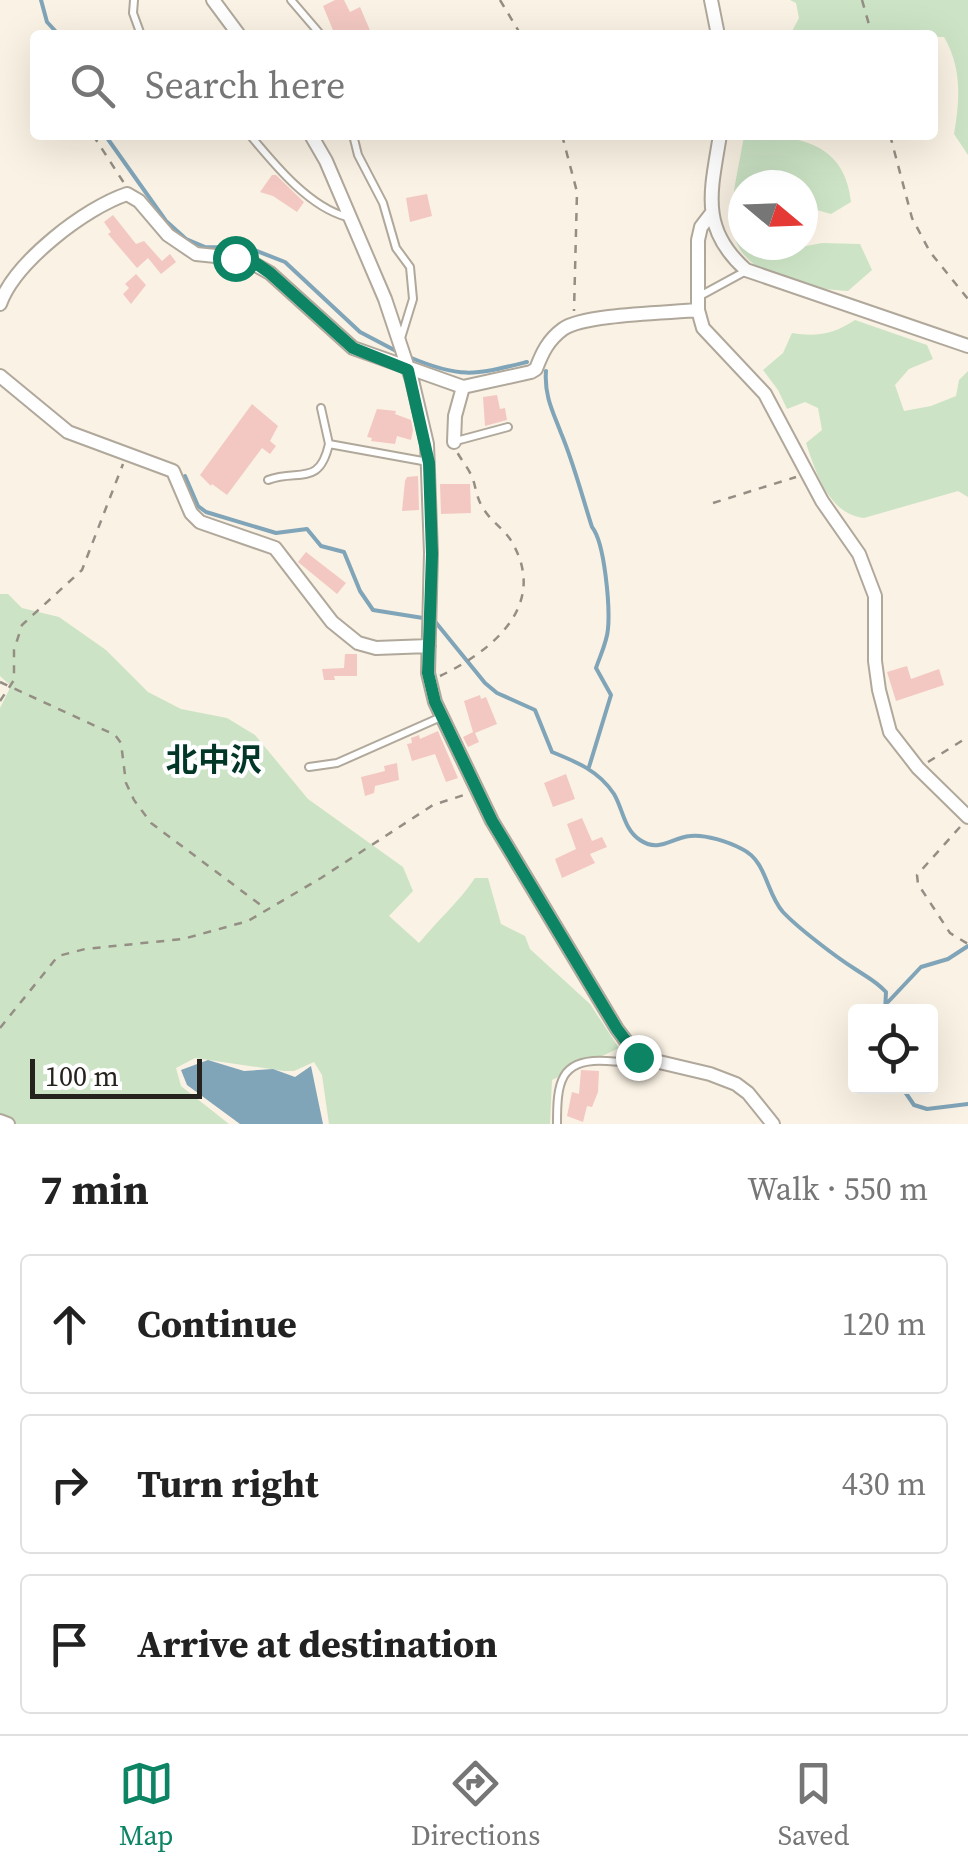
<!DOCTYPE html>
<meta charset="utf-8">
<style>
body{margin:0;font-family:"Source Serif 4","Noto Sans JP",serif;background:#f2f2f2;color:#222}
.controls{position:absolute;right:30px;bottom:30px;display:grid;overflow:hidden;border-radius:10px;box-shadow:0 10px 40px #0002}
.controls button{width:90px;height:90px;display:grid;place-items:center;padding:0;border:0;border-bottom:2px solid #e0e0e0;background:#fff;color:#222;font:50px sans-serif}
.compass{position:absolute;left:728px;top:170px;width:90px;height:90px;border-radius:50%;background:#fff;box-shadow:0 10px 40px #0002;rotate:109deg}
.scale{position:absolute;left:30px;bottom:25px;width:172px;box-sizing:border-box;padding-left:10px;border:5px solid #26231e;border-top:0;font-size:28px;line-height:35px;white-space:nowrap;color:#26231e;-webkit-text-stroke:8px #fff;paint-order:stroke}
.stop{position:absolute;width:30px;height:30px;margin:-22px;border:8px solid #0d8464;border-radius:50%;background:#fff}
.stop.end{background:#0d8464;border-color:#fff;box-shadow:0 2px 10px #0008}
.list{margin:0;padding:0;list-style:none}
h2{display:flex;justify-content:space-between;align-items:center;height:130px;margin:0;padding:0 40px;font-size:42px}
h2 small{font-size:32px;font-weight:400;color:#767676}
.list li{display:grid;grid-template-columns:65px 1fr auto;gap:30px;align-items:center;box-sizing:border-box;height:140px;margin:0 20px 20px;padding:0 20px;border:2px solid #e0e0e0;border-radius:10px}
.list b{display:block;font-size:38px;white-space:nowrap}
.list em{font-size:32px;font-style:normal;color:#767676}
.icon{flex:none;width:55px;height:55px;fill:none;stroke:currentColor;stroke-width:2;stroke-linecap:round;stroke-linejoin:round}
.map{position:relative;flex:none;width:968px;height:1124px;overflow:hidden}
.search{position:absolute;background:#fff;box-shadow:0 10px 40px #0002;left:30px;right:30px;top:30px;height:110px;display:flex;align-items:center;gap:25px;box-sizing:border-box;padding:0 35px;border-radius:10px;color:#767676;font-size:38px}
.sheet{height:610px;background:#fff}
nav{display:flex;justify-content:space-around;align-items:center;box-sizing:border-box;height:140px;border-top:2px solid #e0e0e0;background:#fff;font-size:28px;color:#767676}
nav a{display:grid;justify-items:center;gap:5px}
nav .on{color:#0d8464}
.map>svg:first-child{display:block}
</style>
<div class="map">
<svg width="968" height="1124" viewBox="0 0 968 1124">
<rect width="100%" height="100%" fill="#faf2e4"/>
<path fill="#cce4c5" d="M790,0H968V155L954,134C960,99 962,68 944,37L790,35L799,18L796,3Z
M744,135C795,135 845,141 851,202L831,214L803,206V185H743V245H776L790,249L822,243L860,244L872,270L848,291C809,289 739,278 733,229C729,200 740,164 744,135Z
M855,320L927,345L933,359L909,369L895,385L904,411L931,406L956,396L959,380L968,371V497L958,491L864,518C829,514 816,473 806,443L822,430L818,408L805,402L787,409L778,390L763,370L783,353L792,333C817,337 834,334 855,320Z
M0,594H8L22,608L59,617L106,650L148,692L181,709L227,718L255,735L308,799L403,867L413,891L389,916L419,943C437,921 459,902 475,878H488L501,924L525,936L530,949L590,1004L619,1048L552,1080L550,1124H329L322,1075L314,1062L294,1071H284L195,1058L176,1068L181,1086L229,1124H0V708L11,686L0,676Z"/>
<path fill="#80a4b8" d="M208,1060L244,1071L273,1069L295,1077L311,1066L323,1124H240L187,1085L181,1070Z"/>
<g fill="none" stroke-linecap="round" stroke-linejoin="round">
<path stroke="#80a4b8" stroke-width="4" d="M41,0L47,22L59,35
M105,135L166,221L186,239L205,247L249,248L285,262L360,332L400,353
M409,357C461,379 474,375 527,362
M546,371C544,395 553,412 561,433C574,464 582,496 592,527C605,543 610,607 608,629C607,642 600,656 596,668L611,695L589,767
M185,476L198,506L206,512L276,533L307,529L321,546L344,552L360,591L373,610L423,618
M433,619L485,683L497,693L535,710L552,752C577,762 599,771 614,794C623,809 624,830 640,840C659,853 671,838 690,836C705,834 729,842 742,849C767,861 766,893 783,912C798,928 836,957 855,969C867,977 876,981 886,992L885,1012
M888,1002L921,967L948,959L968,946
M901,1086L914,1105L927,1109L968,1104"/>
</g>
<path fill="#f3c8c2" d="M335,0H344L350,12L360,7L372,35H335L323,6Z
M272,175H276L304,202L297,212L273,196L260,192Z
M427,194L432,216L410,222L406,198Z
M113,215L136,244L144,241L162,261L170,254L176,262L161,274L148,258L137,268L108,234L111,232L104,222Z
M136,274L146,285L131,304L123,294L129,288L125,284Z
M497,395L500,409L505,408L507,420L485,426L483,397Z
M252,404L278,426L270,441L276,446L270,454L262,448L227,495L212,484L211,486L200,475Z
M377,409L396,411L395,414L411,420L413,430L411,440L397,436L395,444L371,441L372,438L367,437Z
M418,476L419,510L402,511L405,481L407,477Z
M440,484H470L471,513L441,514Z
M306,552L346,583L337,594L298,562Z
M345,654H357V676H334L335,680H324L322,669L344,668Z
M907,666L911,679L939,669L944,685L896,701L887,672Z
M480,695L481,699L486,697L497,724L475,733L479,742L468,747L463,737L473,732L464,701Z
M438,731L458,778L446,782L435,754L412,761L407,744L412,743L411,738L419,735L420,739Z
M397,763L399,780L375,786L374,793L365,796L361,777L385,771L384,766Z
M566,774L575,799L553,807L544,783Z
M582,818L592,841L602,837L607,847L590,854L595,863L562,878L555,859L576,849L567,824Z
M581,1070L599,1071L598,1092L592,1107L587,1106L583,1122L567,1116L572,1092L579,1094Z"/>
<g fill="none" stroke-linecap="round" stroke-linejoin="round">
<defs>
<path id="lane" d="M134,0L133,13L141,35
M291,0L321,35
M250,135C275,165 309,207 347,217
M353,135L358,155L383,203L396,248L410,267L413,299L401,338
M698,297L744,272
M321,408L329,444
M456,441L508,427
M268,480C298,468 319,488 329,444L428,462
M309,767L337,763L441,717
M557,1124C557,1084 559,1058 606,1061C618,1062 627,1063 637,1057"/>
<path id="street" d="M213,0L239,35
M711,0L718,35
M311,135L326,161L385,299L412,380L427,444L431,553L428,673L435,702L492,821L617,1029L638,1057L710,1074L736,1084L748,1093L773,1124
M720,135C711,191 699,228 746,270L968,346
M711,214L701,227L698,240V310L703,328L765,394L822,501L859,554L875,596V661L879,690L890,732L918,768L968,817
M0,304C15,262 85,208 127,194L139,201L168,235L196,254L245,259L270,273L353,348L463,387L531,372L536,369C542,353 548,340 563,329C584,314 668,313 698,310
M0,376L68,432L173,471L191,513L200,522L275,548L332,622L358,643L376,648L429,646
M454,442L455,416L463,387
M0,1121L8,1124"/>
</defs>
<use href="#lane" stroke="#b0a89b" stroke-width="10"/>
<use href="#street" stroke="#b0a89b" stroke-width="16"/>
<path stroke="#948e84" stroke-width="2.5" stroke-dasharray="8 8" stroke-linecap="butt" d="M500,0L521,35
M862,0L872,35
M93,135L124,183
M562,135L577,192L574,311
M890,135L912,218L930,252L968,299
M713,503L796,477
M440,676C490,652 548,607 513,544C506,530 491,522 483,508C477,499 476,489 473,479C469,469 462,461 457,452
M0,682L115,735L121,743L126,783L134,800L151,823L266,909
M0,701L14,680V650L22,625L82,570L123,464
M928,762L968,737
M960,827L917,875L918,884L950,933L968,944
M0,1028L58,956L85,949L183,939L248,921L321,878L433,805L464,795"/>
<use href="#lane" stroke="#fff" stroke-width="6"/>
<use href="#street" stroke="#fff" stroke-width="12"/>
</g>
<g fill="none" stroke-linecap="round" stroke-linejoin="round">
<path stroke="#0d8464" stroke-width="12" d="M235,258L257,264L270,273L353,348L408,370L429,463L432,554L428,673L435,702L492,821L617,1029L638,1057"/>
</g>
<g text-anchor="middle" dominant-baseline="central" stroke-width="8" stroke-linejoin="round" paint-order="stroke">
<g font-size="32" font-weight="bold" fill="#023728" stroke="#fff">
<text x="214" y="760">北中沢</text>
</g>
</g>
</svg>
<div class="controls">
<button><svg class="icon" aria-label="locate" viewBox="0 0 24 24"><circle cx="12" cy="12" r="6"/><path d="M12 2v4M12 18v4M2 12h4M18 12h4"/></svg></button>
</div>
<svg class="compass" viewBox="-18 -18 36 36"><path d="M0-13l5 13h-10z" fill="#e53935"/><path d="M0 13l5-13h-10z" fill="#767676"/></svg>
<div class="scale">100 m</div>
<div class="stop" style="left:235px;top:258px"></div>
<div class="stop end" style="left:638px;top:1057px"></div>
<div class="search"><svg class="icon" aria-label="search" viewBox="0 0 24 24"><circle cx="10" cy="10" r="6"/><path d="M15 15l6 6"/></svg>Search here</div>
</div>
<section class="sheet">
<h2>7 min<small>Walk · 550 m</small></h2>
<ul class="list">
<li><svg class="icon" aria-label="ahead" viewBox="0 0 24 24"><path d="M12 20V5M6 11l6-6 6 6"/></svg><div><b>Continue</b></div><em>120 m</em></li>
<li><svg class="icon" aria-label="right" viewBox="0 0 24 24"><path d="M7 20v-9h11M14 6l5 5-5 5"/></svg><div><b>Turn right</b></div><em>430 m</em></li>
<li><svg class="icon" aria-label="arrive" viewBox="0 0 24 24"><path d="M6 21V4h12l-3 4 3 4H6"/></svg><div><b>Arrive at destination</b></div></li>
</ul>
</section>
<nav>
<a class="on"><svg class="icon" aria-label="map" viewBox="0 0 24 24"><path d="M3 6l6-2 6 2 6-2v14l-6 2-6-2-6 2zM9 4v14M15 6v14"/></svg>Map</a>
<a><svg class="icon" aria-label="directions" viewBox="0 0 24 24"><path d="M12 3l9 9-9 9-9-9zM9 14v-3h6M13 9l2 2-2 2"/></svg>Directions</a>
<a><svg class="icon" aria-label="saved" viewBox="0 0 24 24"><path d="M7 4h10v16l-5-4-5 4z"/></svg>Saved</a>
</nav>
